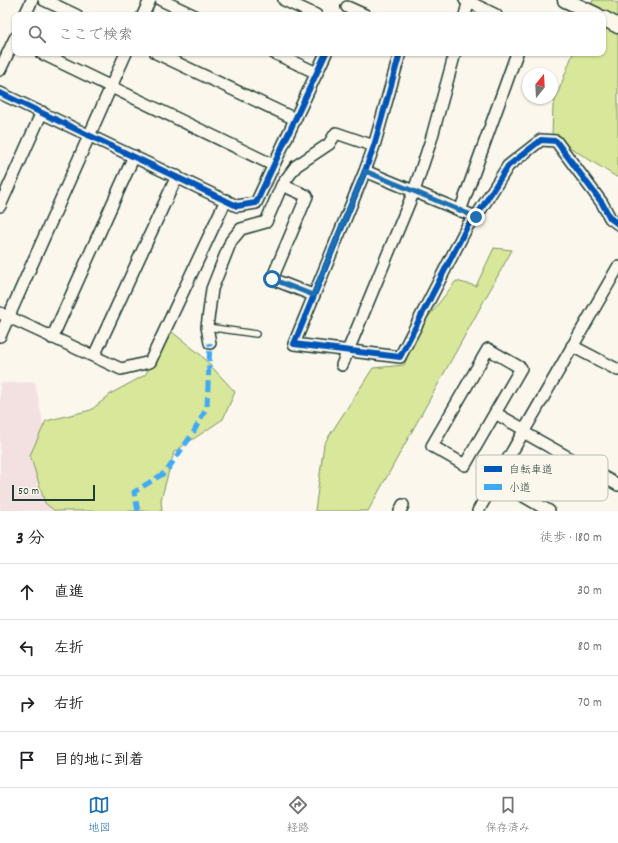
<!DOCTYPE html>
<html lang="ja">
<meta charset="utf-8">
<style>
body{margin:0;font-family:Dekko,"Klee One",sans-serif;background:#f6f6f6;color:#202124}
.compass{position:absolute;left:522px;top:68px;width:36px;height:36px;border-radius:50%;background:#fff;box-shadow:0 1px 3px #0004;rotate:18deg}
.scale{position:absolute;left:12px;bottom:10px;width:83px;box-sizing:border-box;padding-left:4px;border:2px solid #1f3d34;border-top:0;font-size:11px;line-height:14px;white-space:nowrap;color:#1f3d34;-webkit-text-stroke:3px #fbf7ec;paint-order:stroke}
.stop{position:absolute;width:12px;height:12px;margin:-9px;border:3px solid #1f6fb2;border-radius:50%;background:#fff}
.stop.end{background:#1f6fb2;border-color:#fff;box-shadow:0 1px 4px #0008}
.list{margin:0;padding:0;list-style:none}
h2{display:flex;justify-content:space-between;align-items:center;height:52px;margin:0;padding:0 16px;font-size:17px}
h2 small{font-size:13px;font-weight:400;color:#757577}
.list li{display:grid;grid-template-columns:26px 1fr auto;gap:12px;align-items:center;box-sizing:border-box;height:56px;padding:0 16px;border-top:1px solid #e0e0e0}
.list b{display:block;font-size:15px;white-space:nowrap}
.list em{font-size:13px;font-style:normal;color:#757577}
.icon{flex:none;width:22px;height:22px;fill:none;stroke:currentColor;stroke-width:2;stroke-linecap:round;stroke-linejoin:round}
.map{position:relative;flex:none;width:618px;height:511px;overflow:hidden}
.search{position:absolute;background:#fff;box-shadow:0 1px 3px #0004;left:12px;right:12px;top:12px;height:44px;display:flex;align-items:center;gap:10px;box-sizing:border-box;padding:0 14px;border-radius:8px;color:#757577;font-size:15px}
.sheet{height:276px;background:#fff}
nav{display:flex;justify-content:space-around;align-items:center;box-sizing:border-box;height:56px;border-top:1px solid #e0e0e0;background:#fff;font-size:11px;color:#757577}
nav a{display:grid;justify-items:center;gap:2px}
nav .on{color:#1f6fb2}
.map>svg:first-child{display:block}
</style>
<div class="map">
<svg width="618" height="511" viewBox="0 0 618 511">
<rect width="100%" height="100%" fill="#fbf7ec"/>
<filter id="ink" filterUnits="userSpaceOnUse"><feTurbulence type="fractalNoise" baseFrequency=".025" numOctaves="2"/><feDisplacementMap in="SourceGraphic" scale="8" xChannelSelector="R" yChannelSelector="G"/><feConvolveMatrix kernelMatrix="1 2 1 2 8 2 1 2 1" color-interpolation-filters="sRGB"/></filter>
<g filter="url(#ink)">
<path fill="#f3e1e2" d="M35,382L49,454L34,459L39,492L65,511H0V383Z"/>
<path fill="#d8e79a" stroke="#7c9267" d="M593,0H611L618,3V178L552,136L553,106L573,53H603V15H588Z
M494,248L512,250L368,511H315L324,444L373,368L404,365L418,330L456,281L476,286Z
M172,332L201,355L235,392L223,419L174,452L161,500L162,511H55L45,503L30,455L46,421L91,410L112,393L145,375Z"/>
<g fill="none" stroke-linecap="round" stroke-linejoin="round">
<defs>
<path id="service" d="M207,327L256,334"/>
<path id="minor" d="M44,0L76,15
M161,0L193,15
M284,0L316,15
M465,0L496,15
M347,7L365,15
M25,15L32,0
M143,15L150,0
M465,15L469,0
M41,53L273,165
M156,53L295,119
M274,53L317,73
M400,53L374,146L365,171L294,344L400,357L468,225L476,217L508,166L541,140L556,141L602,203L610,218L618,224
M0,70L15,38
M0,93L237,206L256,203L326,53
M365,171L476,217
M282,185L307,196L272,279L313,295
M0,206L42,112
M460,211L517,53
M0,313L121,369L150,362L226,200
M0,336L126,53
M52,338L134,156
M210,343L207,327L212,289L231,241L241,229L266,222L282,185L296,166L329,144L336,133L374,146
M572,346L618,370
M488,349L521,368L465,465L432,446Z
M94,356L177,176
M342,365L414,191L431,140L455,53
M495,413L525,430
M523,432L618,485
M496,480L549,511
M400,511L403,505
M478,511L618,267"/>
<path id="tertiary" d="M565,0L597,15
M603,18L618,26"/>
</defs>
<use href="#service" stroke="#1f3d34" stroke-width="8"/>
<use href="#minor" stroke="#1f3d34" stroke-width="14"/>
<use href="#tertiary" stroke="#1f3d34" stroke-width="17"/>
<use href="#service" stroke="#fbf7ec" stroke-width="5.5"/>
<use href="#minor" stroke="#fbf7ec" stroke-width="11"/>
<use href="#tertiary" stroke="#fbf7ec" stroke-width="14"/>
<path stroke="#3fa9f5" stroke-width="5" stroke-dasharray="10 5" stroke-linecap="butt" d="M138,511L134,492L166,472L193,433L207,407L210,343"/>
<defs>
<path id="cycleway" d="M400,53L374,146L365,171L294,344L400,357L468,225L476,217L508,166L541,140L556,141L602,203L610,218L618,224
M0,93L237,206L256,203L326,53"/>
</defs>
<use href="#cycleway" stroke="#fbf7ec" stroke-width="8"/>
<use href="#cycleway" stroke="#0057b8" stroke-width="6"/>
</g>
</g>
<g fill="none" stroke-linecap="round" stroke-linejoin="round" filter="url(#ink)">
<path stroke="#1f6fb2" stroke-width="5" d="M272,279L313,295L365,171L476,217"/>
</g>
<rect x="476" y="455" width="132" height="46" rx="6" fill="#fbf7ec" stroke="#b9bfb5" stroke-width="1"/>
<rect x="484" y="466" width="18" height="6" fill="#0057b8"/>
<rect x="484" y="484" width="18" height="6" fill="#3fa9f5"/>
<g font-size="11" fill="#1f3d34">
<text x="509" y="473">自転車道</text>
<text x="509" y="491">小道</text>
</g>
</svg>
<svg class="compass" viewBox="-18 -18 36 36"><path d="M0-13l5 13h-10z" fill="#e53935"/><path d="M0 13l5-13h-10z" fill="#757577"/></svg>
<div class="scale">50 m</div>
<div class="stop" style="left:272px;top:279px"></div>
<div class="stop end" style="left:476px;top:217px"></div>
<div class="search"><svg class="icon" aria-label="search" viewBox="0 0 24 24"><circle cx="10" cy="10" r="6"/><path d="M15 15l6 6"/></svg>ここで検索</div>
</div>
<section class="sheet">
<h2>3 分<small>徒歩 · 180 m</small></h2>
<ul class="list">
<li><svg class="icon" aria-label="ahead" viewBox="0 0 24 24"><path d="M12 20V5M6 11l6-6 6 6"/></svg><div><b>直進</b></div><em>30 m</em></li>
<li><svg class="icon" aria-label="left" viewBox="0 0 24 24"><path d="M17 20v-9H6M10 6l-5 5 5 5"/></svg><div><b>左折</b></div><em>80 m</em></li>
<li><svg class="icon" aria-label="right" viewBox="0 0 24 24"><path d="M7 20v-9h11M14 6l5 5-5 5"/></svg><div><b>右折</b></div><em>70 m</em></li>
<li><svg class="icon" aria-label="arrive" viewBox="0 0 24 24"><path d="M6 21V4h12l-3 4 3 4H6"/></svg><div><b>目的地に到着</b></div></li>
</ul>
</section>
<nav>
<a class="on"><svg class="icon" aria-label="map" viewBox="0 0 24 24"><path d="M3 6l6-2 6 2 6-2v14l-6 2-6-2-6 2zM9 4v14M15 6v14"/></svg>地図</a>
<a><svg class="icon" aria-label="directions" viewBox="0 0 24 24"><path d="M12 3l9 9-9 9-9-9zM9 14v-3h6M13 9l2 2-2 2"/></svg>経路</a>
<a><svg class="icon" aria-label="saved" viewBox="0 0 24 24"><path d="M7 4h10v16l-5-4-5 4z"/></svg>保存済み</a>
</nav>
